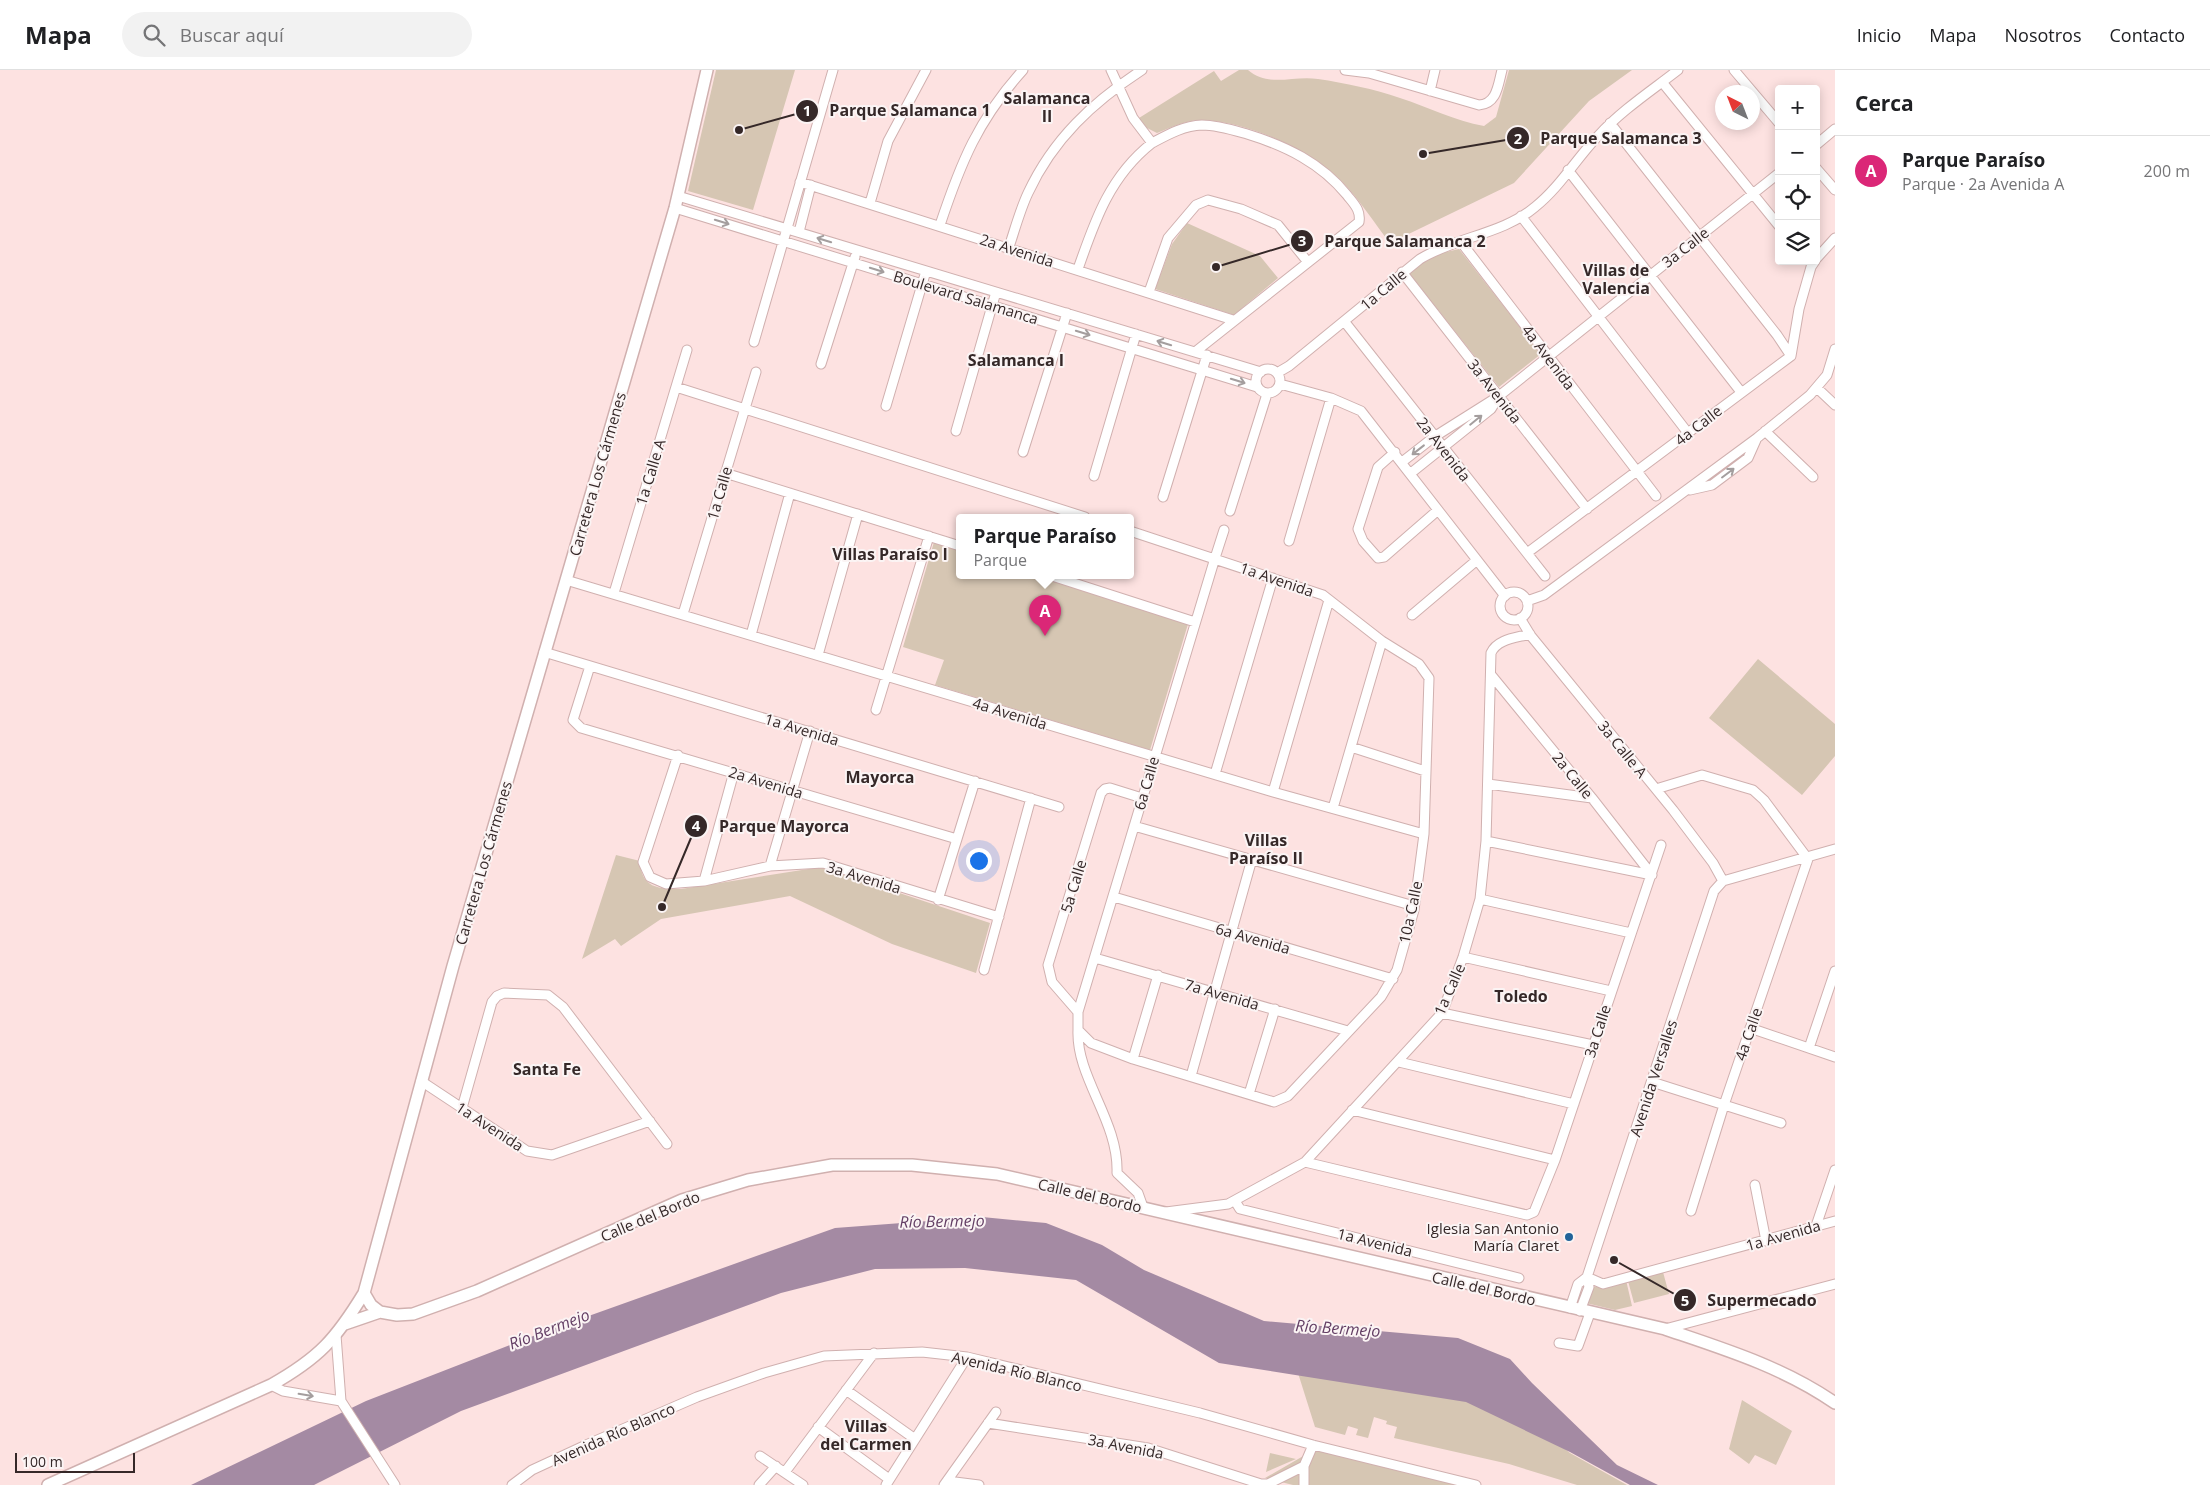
<!DOCTYPE html>
<html lang="es">
<meta charset="utf-8">
<style>
body{margin:0;font-family:"Open Sans",sans-serif;background:#f2f2f2;color:#202124}
.controls{position:absolute;right:15px;top:15px;display:grid;overflow:hidden;border-radius:5px;box-shadow:0 2px 12px #0003}
.controls button{width:45px;height:45px;display:grid;place-items:center;padding:0;border:0;border-bottom:1px solid #e0e0e0;background:#fff;color:#202124;font:25px sans-serif}
.compass{position:absolute;left:1715px;top:15px;width:45px;height:45px;border-radius:50%;background:#fff;box-shadow:0 2px 12px #0003;rotate:318deg}
.scale{position:absolute;left:15px;bottom:12px;width:120px;box-sizing:border-box;padding-left:5px;border:2px solid #352828;border-top:0;font-size:14px;line-height:18px;white-space:nowrap;color:#352828;-webkit-text-stroke:4px #fbf4f4;paint-order:stroke}
.you{position:absolute;left:978px;top:790px;width:18px;height:18px;margin:-12px;border:4px solid #fff;border-radius:50%;background:#1a73e8;box-shadow:0 0 0 8px #1a73e833}
.badge{display:grid;place-items:center;width:32px;height:32px;border-radius:50%;background:#db2777;color:#fff;font-size:16px;font-weight:700}
.pin{position:absolute;translate:-50% -41px;filter:drop-shadow(0 1px 2px #0008)}
.pin::after{content:'';position:absolute;top:26px;width:18px;height:15px;background:inherit;clip-path:polygon(0 0,100% 0,50% 100%)}
.popup{position:absolute;left:956px;top:444px;width:178px;height:65px;box-sizing:border-box;display:grid;place-content:center;border-radius:5px;background:#fff;filter:drop-shadow(0 1px 4px #0005);font-size:16px;white-space:nowrap;color:#757577}
.popup b{font-size:19px;color:#202124}
.popup::after{content:'';position:absolute;left:50%;top:100%;margin-left:-10px;border:10px solid transparent;border-top-color:#fff}
.list{margin:0;padding:0;list-style:none}
h2{display:flex;justify-content:space-between;align-items:center;height:65px;margin:0;padding:0 20px;font-size:21px}
h2 small{font-size:16px;font-weight:400;color:#757577}
.list li{display:grid;grid-template-columns:32px 1fr auto;gap:15px;align-items:center;box-sizing:border-box;height:70px;padding:0 20px;border-top:1px solid #e0e0e0}
.list b{display:block;font-size:19px;white-space:nowrap}
.list p{margin:0;font-size:16px;white-space:nowrap;color:#757577}
.list em{font-size:16px;font-style:normal;color:#757577}
.icon{flex:none;width:28px;height:28px;fill:none;stroke:currentColor;stroke-width:2;stroke-linecap:round;stroke-linejoin:round}
.map{position:relative;flex:none;width:1835px;height:1415px;overflow:hidden}
header{display:flex;align-items:center;gap:30px;box-sizing:border-box;height:70px;padding:0 25px;background:#fff;border-bottom:1px solid #e0e0e0}
header strong{font-size:24px}
nav{display:flex;gap:28px;margin-inline-start:auto;font-size:18px}
.search{width:350px;height:45px;background:#f2f2f2;display:flex;align-items:center;gap:12px;box-sizing:border-box;padding:0 18px;border-radius:28px;color:#757577;font-size:19px}
main{display:flex}
aside{flex:1;background:#fff}
.map>svg:first-child{display:block}
</style>
<header>
<strong>Mapa</strong>
<div class="search"><svg class="icon" aria-label="search" viewBox="0 0 24 24"><circle cx="10" cy="10" r="6"/><path d="M15 15l6 6"/></svg>Buscar aquí</div>
<nav><a>Inicio</a><a>Mapa</a><a>Nosotros</a><a>Contacto</a></nav>
</header>
<main>
<div class="map">
<svg width="1835" height="1415" viewBox="0 0 1835 1415">
<rect width="100%" height="100%" fill="#fde2e1"/>
<path fill="#d6c6b3" d="M716,0H795L753,140L688,121Z
M1239,0H1248C1269,18 1293,5 1318,9C1345,13 1374,19 1400,28C1428,37 1455,51 1484,56L1496,47L1509,0H1632L1589,31L1514,113L1390,173C1375,154 1353,120 1335,105C1302,76 1248,53 1204,50C1189,49 1171,57 1157,63L1143,56L1139,48L1214,1L1221,11Z
M1187,153L1260,186L1278,208L1234,245L1155,219L1172,174Z
M1459,179L1541,284L1499,317L1408,202L1437,184Z
M934,472L960,481V505H1034L1188,554L1150,680L935,615L944,590L903,577Z
M1758,589L1835,654V686L1802,725L1709,648Z
M616,785L640,791C641,818 658,819 681,819L821,797L990,853L976,903L892,874L790,826L661,849L621,876L615,869L582,889Z
M1663,1202L1669,1224L1634,1233L1628,1211Z
M1626,1210L1632,1236L1615,1240L1586,1233L1589,1218Z
M1292,1284L1505,1331L1570,1383L1627,1415H1577L1509,1394L1394,1368L1397,1357L1386,1354L1387,1351L1374,1347L1368,1368L1356,1365L1358,1359L1348,1356L1345,1365L1315,1357Z
M1742,1330L1792,1361L1776,1395L1755,1385L1749,1394L1729,1379Z
M1310,1373L1470,1415H1293L1265,1408L1305,1385Z
M1270,1383L1296,1389L1266,1402Z"/>
<path fill="#a48aa3" d="M982,1147L1046,1153L1102,1175L1144,1200L1264,1251L1458,1268L1510,1289L1532,1313L1617,1395L1658,1415H1630L1570,1382L1466,1332L1219,1293L1076,1210L965,1198L875,1199L781,1223L461,1341L314,1415H191L366,1331L541,1263L835,1158Z"/>
<g fill="none" stroke-linecap="round" stroke-linejoin="round">
<defs>
<path id="street" d="M1111,0L1133,48L1152,73C1169,64 1183,56 1202,55C1217,55 1233,60 1247,64C1286,76 1321,93 1347,125C1354,134 1361,140 1359,152L1195,282
M1345,0L1369,3L1479,35C1497,34 1498,15 1502,0
M1734,0L1779,53
M1662,12L1779,156
M1430,21L1435,0
M1610,53L1777,265L1791,286
M1816,75L1835,59
M1816,98L1835,120
M1568,100L1741,322
M800,112L1233,250
M678,126L1261,302
M870,133L888,71L926,0
M675,138L1257,317
M1521,146L1688,363
M940,155C961,92 978,50 1023,0
M799,162L811,115
M1461,172L1656,426
M1009,177C1015,159 1020,140 1028,123C1053,69 1093,32 1142,0
M1816,189L1835,168
M1078,199C1095,150 1110,106 1152,73
M1402,202L1587,439
M1149,222L1168,168L1196,135L1208,130L1241,139L1278,155L1307,191
M1344,251L1545,506
M754,272L833,0
M821,294L855,187
M1256 311a12 12 0 1 1 24 0a12 12 0 1 1-24 0Z
M1277,303L1289,296L1420,189C1456,167 1503,164 1535,137C1560,117 1576,89 1598,66C1622,40 1651,21 1678,0
M1280,314L1331,328L1361,341L1505,526
M676,317L1085,447
M1817,318L1835,335
M886,336L926,201
M956,361L996,222
M1765,361L1813,407
M1023,382L1067,243
M1395,382L1378,397L1358,459L1363,471L1378,488L1384,487L1438,440
M1402,392L1434,367L1499,326L1779,103
M725,403L960,476
M1411,403L1491,339L1499,326
M1094,406L1136,264
M1690,420L1712,415L1748,388L1756,370
M1163,427L1207,285
M1230,441L1267,324
M1130,461L1323,525L1382,571L1419,594L1429,608L1424,764L1414,840L1397,900L1381,927L1288,1026L1274,1032L1133,989L1091,973L1078,960V942L1215,488L1224,460
M1289,471L1331,328
M1527,483L1791,286L1799,239L1811,197L1815,191
M1049,505L1195,552
M566,510L1273,722L1424,764
M1500 536a14 14 0 1 1 28 0a14 14 0 1 1-28 0Z
M614,523L687,280
M1527,531L1544,525L1757,368L1810,325L1827,305L1835,279
M683,544L756,302
M1412,545L1477,490
M1520,548L1531,566L1673,740L1713,793L1723,811
M751,565L790,423
M544,582L1059,737
M818,585L858,444
M590,596L573,650L581,658L957,769
M1492,606L1592,728L1652,805
M876,640L929,466
M1351,677L1425,701
M678,685L643,792L650,807L666,814L704,811L770,796L823,793L999,847
M1215,704L1273,508
M1488,714L1592,728
M1656,719L1702,705L1753,720L1764,730L1808,789L1724,1035L1691,1141
M1273,722L1329,530
M1333,738L1382,571
M1134,756L1414,836
M1486,771L1652,805
M770,796L810,661
M704,811L734,702
M1723,811L1835,779
M1114,827L1393,909
M1480,829L1631,863
M938,830L975,711
M1463,887L1611,921
M1095,888L1348,961
M984,900L1031,728
M1078,942L1052,912L1048,895L1101,723L1105,719L1110,718L1142,728
M1442,943L1593,975
M1750,958L1835,987
M1078,960C1076,1008 1119,1051 1117,1103L1138,1123L1143,1137
M1809,978L1835,901
M1133,989L1158,905
M1399,992L1574,1034
M1191,1006L1252,789
M421,1011L527,1081L552,1085L650,1051
M1652,1012L1781,1053
M1249,1024L1275,939
M462,1038L492,932L497,926L504,923L548,925L563,937L667,1074
M1352,1040L1555,1090
M1305,1092L1527,1145L1534,1142L1555,1090L1661,775
M1755,1115L1766,1171
M1235,1131L1240,1139L1519,1208
M1166,1142L1228,1134L1305,1092L1442,943L1463,887L1480,829L1486,771L1491,583C1497,569 1516,568 1530,564
M1816,1156L1835,1100
M1587,1207L1603,1214L1835,1151
M1570,1238L1578,1214L1587,1207
M1580,1241L1589,1217L1587,1207L1714,821L1723,811
M1665,1259L1835,1214
M336,1265L341,1331L395,1415
M1559,1273L1578,1276L1590,1243
M271,1315L283,1321L341,1331
M846,1320L915,1369
M988,1353L1148,1378L1261,1414H1268L1304,1396
M818,1357L889,1409
M760,1386L803,1415
M785,1402L874,1283
M947,1411L979,1415
M512,1415L532,1400L586,1375L697,1327L764,1303L824,1286L922,1282L967,1287L1200,1343L1313,1375L1476,1415
M759,1415L776,1396
M886,1415L967,1287
M944,1415L996,1342
M1304,1415V1396L1313,1375"/>
<path id="secondary" d="M364,1223L371,1235L380,1242
M345,1254L380,1242L397,1245L413,1244L477,1221L682,1130L748,1110L832,1095H912L997,1104L1665,1259C1724,1279 1783,1297 1835,1333
M48,1415L271,1315C319,1288 336,1269 364,1223L453,896L675,138L707,0"/>
</defs>
<use href="#street" stroke="#d0b0af" stroke-width="11"/>
<use href="#secondary" stroke="#d0b0af" stroke-width="14"/>
<use href="#street" stroke="#fff" stroke-width="9"/>
<use href="#secondary" stroke="#fff" stroke-width="11"/>
</g>
<defs><path id="oneway-shaft" d="M-6 0H5M1.5-3L5.5 0L1.5 3" fill="none" stroke-width="1.6" stroke-linecap="round" stroke-linejoin="round" transform="scale(1.25)"/></defs>
<g stroke="#a49e9e">
<use href="#oneway-shaft" transform="translate(722 152) rotate(17)"/>
<use href="#oneway-shaft" transform="translate(824 170) rotate(-163)"/>
<use href="#oneway-shaft" transform="translate(877 200) rotate(17)"/>
<use href="#oneway-shaft" transform="translate(1083 263) rotate(17)"/>
<use href="#oneway-shaft" transform="translate(1164 273) rotate(-163)"/>
<use href="#oneway-shaft" transform="translate(1238 311) rotate(17)"/>
<use href="#oneway-shaft" transform="translate(1476 350) rotate(-39)"/>
<use href="#oneway-shaft" transform="translate(1418 380) rotate(142)"/>
<use href="#oneway-shaft" transform="translate(1728 403) rotate(-37)"/>
<use href="#oneway-shaft" transform="translate(306 1325) rotate(9)"/>
</g>
<circle fill="#226399" stroke="#fbf4f4" stroke-width="2" cx="1569" cy="1167" r="5"/>
<g text-anchor="middle" dominant-baseline="central" stroke-width="4" stroke-linejoin="round" paint-order="stroke">
<g font-size="15" fill="#352828" stroke="#fbf4f4">
<text transform="translate(1685 177) rotate(-38)">3a Calle</text>
<text transform="translate(1017 180) rotate(18)">2a Avenida</text>
<text transform="translate(1383 219) rotate(-40)">1a Calle</text>
<text transform="translate(966 227) rotate(17)">Boulevard Salamanca</text>
<text transform="translate(1549 287) rotate(53)">4a Avenida</text>
<text transform="translate(1495 321) rotate(52)">3a Avenida</text>
<text transform="translate(1698 355) rotate(-38)">4a Calle</text>
<text transform="translate(1444 379) rotate(52)">2a Avenida</text>
<text transform="translate(650 402) rotate(-73)">1a Calle A</text>
<text transform="translate(597 404) rotate(-74)">Carretera Los Cármenes</text>
<text transform="translate(719 423) rotate(-74)">1a Calle</text>
<text transform="translate(1277 509) rotate(19)">1a Avenida</text>
<text transform="translate(1010 643) rotate(17)">4a Avenida</text>
<text transform="translate(802 659) rotate(17)">1a Avenida</text>
<text transform="translate(1623 679) rotate(51)">3a Calle A</text>
<text transform="translate(1573 705) rotate(51)">2a Calle</text>
<text transform="translate(766 712) rotate(17)">2a Avenida</text>
<text transform="translate(1146 713) rotate(-74)">6a Calle</text>
<text transform="translate(483 793) rotate(-74)">Carretera Los Cármenes</text>
<text transform="translate(864 807) rotate(17)">3a Avenida</text>
<text transform="translate(1073 816) rotate(-73)">5a Calle</text>
<text transform="translate(1410 842) rotate(-78)">10a Calle</text>
<text transform="translate(1253 868) rotate(16)">6a Avenida</text>
<text transform="translate(1449 919) rotate(-66)">1a Calle</text>
<text transform="translate(1222 924) rotate(16)">7a Avenida</text>
<text transform="translate(1597 961) rotate(-72)">3a Calle</text>
<text transform="translate(1748 964) rotate(-71)">4a Calle</text>
<text transform="translate(1653 1008) rotate(-72)">Avenida Versalles</text>
<text transform="translate(490 1056) rotate(33)">1a Avenida</text>
<text transform="translate(1090 1125) rotate(13)">Calle del Bordo</text>
<text transform="translate(650 1146) rotate(-23)">Calle del Bordo</text>
<text transform="translate(1783 1165) rotate(-16)">1a Avenida</text>
<text transform="translate(1375 1172) rotate(14)">1a Avenida</text>
<text transform="translate(1484 1218) rotate(13)">Calle del Bordo</text>
<text transform="translate(1017 1301) rotate(13)">Avenida Río Blanco</text>
<text transform="translate(613 1364) rotate(-24)">Avenida Río Blanco</text>
<text transform="translate(1126 1376) rotate(11)">3a Avenida</text>
</g>
<g font-size="15" fill="#352828" stroke="#fbf4f4" text-anchor="end">
<text x="1559" y="1158">Iglesia San Antonio<tspan x="1559" dy="17">María Claret</tspan></text>
</g>
<g font-size="16" font-weight="bold" fill="#352828" stroke="#fbf4f4">
<text x="1047" y="28">Salamanca<tspan x="1047" dy="18">II</tspan></text>
<text x="1616" y="200">Villas de<tspan x="1616" dy="18">Valencia</tspan></text>
<text x="1016" y="290">Salamanca I</text>
<text x="890" y="484">Villas Paraíso I</text>
<text x="880" y="707">Mayorca</text>
<text x="1266" y="770">Villas<tspan x="1266" dy="18">Paraíso II</tspan></text>
<text x="1521" y="926">Toledo</text>
<text x="547" y="999">Santa Fe</text>
<text x="866" y="1356">Villas<tspan x="866" dy="18">del Carmen</tspan></text>
</g>
<g font-size="16" font-style="italic" fill="#633e64" stroke="#fbf4f4">
<text transform="translate(942 1151) rotate(-1)">Río Bermejo</text>
<text transform="translate(1338 1258) rotate(4)">Río Bermejo</text>
<text transform="translate(549 1259) rotate(-21)">Río Bermejo</text>
</g>
</g>
<path fill="none" stroke="#352828" stroke-width="2" d="M739 60L807 41M1423 84L1518 68M1216 197L1302 171M662 837L696 756M1614 1190L1685 1230"/>
<g fill="#352828" stroke="#fbf4f4" stroke-width="2">
<circle cx="739" cy="60" r="5"/>
<circle cx="1423" cy="84" r="5"/>
<circle cx="1216" cy="197" r="5"/>
<circle cx="662" cy="837" r="5"/>
<circle cx="1614" cy="1190" r="5"/>
<circle cx="807" cy="41" r="12"/>
<circle cx="1518" cy="68" r="12"/>
<circle cx="1302" cy="171" r="12"/>
<circle cx="696" cy="756" r="12"/>
<circle cx="1685" cy="1230" r="12"/>
</g>
<g font-size="15" text-anchor="middle" font-weight="bold" fill="#fff">
<text x="807" y="46">1</text>
<text x="1518" y="74">2</text>
<text x="1302" y="176">3</text>
<text x="696" y="761">4</text>
<text x="1685" y="1236">5</text>
</g>
<g font-size="16" text-anchor="middle" font-weight="bold" fill="#352828" stroke="#fbf4f4" stroke-width="4" stroke-linejoin="round" paint-order="stroke">
<text x="910" y="46">Parque Salamanca 1</text>
<text x="1621" y="74">Parque Salamanca 3</text>
<text x="1405" y="177">Parque Salamanca 2</text>
<text x="784" y="762">Parque Mayorca</text>
<text x="1762" y="1236">Supermecado</text>
</g>
</svg>
<div class="controls">
<button>+</button>
<button>−</button>
<button><svg class="icon" aria-label="locate" viewBox="0 0 24 24"><circle cx="12" cy="12" r="6"/><path d="M12 2v4M12 18v4M2 12h4M18 12h4"/></svg></button>
<button><svg class="icon" aria-label="layers" viewBox="0 0 24 24"><path d="M12 4l9 5-9 5-9-5zM3 14l9 5 9-5"/></svg></button>
</div>
<svg class="compass" viewBox="-18 -18 36 36"><path d="M0-13l5 13h-10z" fill="#e53935"/><path d="M0 13l5-13h-10z" fill="#757577"/></svg>
<div class="scale">100 m</div>
<div class="you"></div>
<div class="pin badge" style="left:1045px;top:566px">A</div>
<div class="popup"><b>Parque Paraíso</b>Parque</div>
</div>
<aside>
<h2>Cerca<small></small></h2>
<ul class="list">
<li><span class="badge">A</span><div><b>Parque Paraíso</b><p>Parque · 2a Avenida A</p></div><em>200 m</em></li>
</ul>
</aside>
</main>
